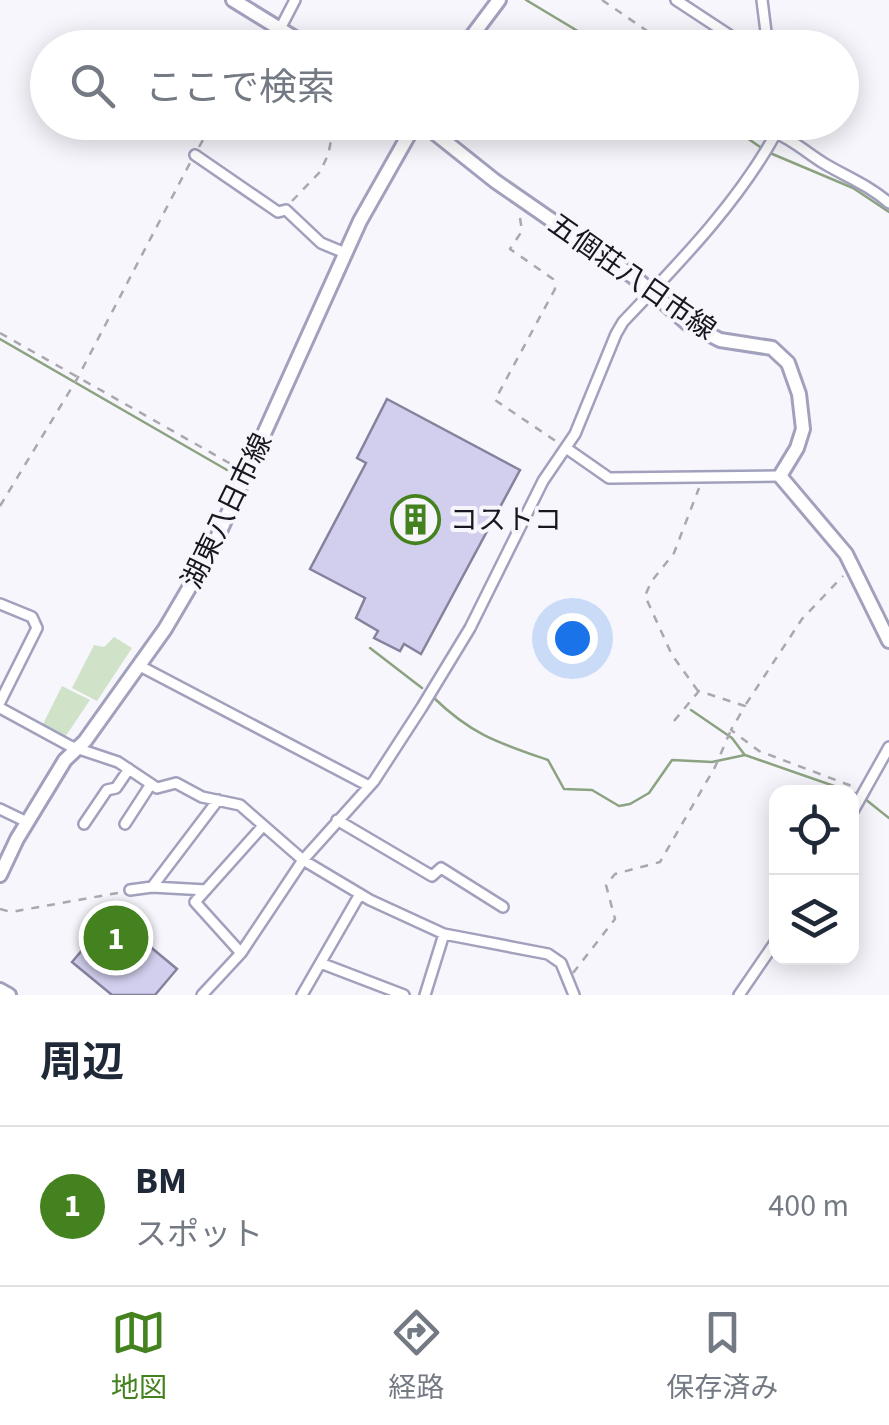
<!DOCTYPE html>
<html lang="ja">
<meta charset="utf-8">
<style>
body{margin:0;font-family:"Source Sans 3","Noto Sans JP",sans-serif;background:#f6f6f7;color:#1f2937}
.controls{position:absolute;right:30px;bottom:30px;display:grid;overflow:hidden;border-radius:20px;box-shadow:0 5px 25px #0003}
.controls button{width:90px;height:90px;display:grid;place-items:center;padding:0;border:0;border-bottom:2px solid #e0e1e3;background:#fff;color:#1f2937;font:50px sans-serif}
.you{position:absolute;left:572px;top:638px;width:35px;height:35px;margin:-25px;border:8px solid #fff;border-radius:50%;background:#1a73e8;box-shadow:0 0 0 15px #1a73e833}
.badge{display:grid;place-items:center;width:65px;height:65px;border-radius:50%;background:#44811f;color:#fff;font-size:32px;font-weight:700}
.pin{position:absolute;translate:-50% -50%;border:5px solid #fff;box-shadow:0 2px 10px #0006}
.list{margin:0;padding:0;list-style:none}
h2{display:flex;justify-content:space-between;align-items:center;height:130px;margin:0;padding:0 40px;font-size:42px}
h2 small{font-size:32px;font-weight:400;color:#747a83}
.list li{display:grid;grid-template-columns:65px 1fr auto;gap:30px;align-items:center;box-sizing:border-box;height:160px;padding:0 40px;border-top:2px solid #e0e1e3}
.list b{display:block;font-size:38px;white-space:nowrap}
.list p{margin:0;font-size:32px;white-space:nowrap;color:#747a83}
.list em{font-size:32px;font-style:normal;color:#747a83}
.icon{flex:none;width:55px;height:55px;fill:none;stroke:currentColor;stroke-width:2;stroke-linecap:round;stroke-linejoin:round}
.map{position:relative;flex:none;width:889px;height:995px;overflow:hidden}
.search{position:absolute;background:#fff;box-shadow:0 5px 25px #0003;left:30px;right:30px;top:30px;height:110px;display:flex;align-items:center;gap:25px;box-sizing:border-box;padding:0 35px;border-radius:55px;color:#747a83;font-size:38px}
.sheet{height:290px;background:#fff}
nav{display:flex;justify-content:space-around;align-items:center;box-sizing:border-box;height:140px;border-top:2px solid #e0e1e3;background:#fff;font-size:28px;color:#747a83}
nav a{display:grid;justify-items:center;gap:5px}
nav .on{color:#44811f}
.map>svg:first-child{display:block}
</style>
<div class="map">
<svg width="889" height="995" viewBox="0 0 889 995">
<rect width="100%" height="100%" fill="#f7f6fc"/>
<path fill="#d0e2c8" d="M114,637L132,648L97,701L72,688L94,645L104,647Z
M62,686L90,700L63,740L41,728Z"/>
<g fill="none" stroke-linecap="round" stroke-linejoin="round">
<path stroke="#8ca382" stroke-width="2.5" d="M526,0L606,48
M724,122L763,149
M770,153L853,188L889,212
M0,339L227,470
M0,609L11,613
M370,648L422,688
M434,698C472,735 499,743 548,760L564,789L592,790L619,806L630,804L649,793L672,760L712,762L745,755L860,795L889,818
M691,710L732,738L744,754"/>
</g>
<path fill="#d1cfed" stroke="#84829d" stroke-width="2.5" d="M387,399L520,470L421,654L404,644L400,651L374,638L378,631L356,618L365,598L310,569L366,463L357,458Z
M112,915L177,969L155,995H112L72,962Z"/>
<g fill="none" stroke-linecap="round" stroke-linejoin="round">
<defs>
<path id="street" d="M676,0L749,48
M762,0L768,48
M281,27L295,0
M776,133C795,141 808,154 825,164C847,177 870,186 889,203
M195,155L278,212L286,210L321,243L345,253
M566,448L609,478L780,476
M0,604L32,617L37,628L0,702
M140,666L369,786
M0,708L70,746L118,762L157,788L176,783L202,797L240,805L303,860L370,900L444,934L548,954L561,963L574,995
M0,809L27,822
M852,813L889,747
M337,820L432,876L441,868L503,907
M84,824L107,790L116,788L129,769
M125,824L151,784
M152,887L218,800
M130,890L152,887L206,890
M241,953L195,902L262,827
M323,964L404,995
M202,995L241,953L303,860L374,781L422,707L470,628L543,481L575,434L616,334L623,322C677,265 738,203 776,133L773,122
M302,995L360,894
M425,995L444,934
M739,995L776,941"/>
<path id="secondary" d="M233,0L311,48
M463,48L499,0
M421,122L495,181L638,280L687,323L720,340L772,348L788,363L799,394L803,429L797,448L780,476L846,554L889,641
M0,875L17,839L65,760L85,741L165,629L212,549L360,221L416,122
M0,990L9,995"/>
</defs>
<use href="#street" stroke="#a2a1bd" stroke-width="14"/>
<use href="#secondary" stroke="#a2a1bd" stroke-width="18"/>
<path stroke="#a9a8af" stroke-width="2.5" stroke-dasharray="8 8" stroke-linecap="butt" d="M602,0L672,48
M258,48L267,32
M199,147L213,122
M292,201L320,172L328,155L335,122
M520,218L522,231L510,249L553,279L555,289L495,400L560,444
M0,333L238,468
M0,506L77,379L190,163
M698,691L672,655L645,596L651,582L674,553L699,488
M746,704L802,619L843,576
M674,721L699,691L745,706L731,730L759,751L857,788
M0,909L11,912L123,892
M573,973L615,919L606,885L615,874L660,862L715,767L731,730"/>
<use href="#street" stroke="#fff" stroke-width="9"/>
<use href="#secondary" stroke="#fff" stroke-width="12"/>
</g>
<defs>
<symbol id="building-ring" viewBox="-11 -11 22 22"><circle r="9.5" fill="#f7f6fc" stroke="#44811f" stroke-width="1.5"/><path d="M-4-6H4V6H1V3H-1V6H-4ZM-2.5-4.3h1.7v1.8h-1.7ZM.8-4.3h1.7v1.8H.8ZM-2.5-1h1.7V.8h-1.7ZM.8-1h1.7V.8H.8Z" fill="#44811f"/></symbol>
</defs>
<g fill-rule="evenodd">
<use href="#building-ring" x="388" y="492" width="55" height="55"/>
</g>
<g text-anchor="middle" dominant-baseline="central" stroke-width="8" stroke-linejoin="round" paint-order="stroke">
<g font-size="28" fill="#171721" stroke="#f7f6fc">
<text transform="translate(632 277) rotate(35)">五個荘八日市線</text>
<text transform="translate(227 511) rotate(-64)">湖東八日市線</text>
</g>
<g font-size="28" fill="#171721" stroke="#f7f6fc" text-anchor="start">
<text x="450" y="520">コストコ</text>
</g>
</g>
</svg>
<div class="controls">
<button><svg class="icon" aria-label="locate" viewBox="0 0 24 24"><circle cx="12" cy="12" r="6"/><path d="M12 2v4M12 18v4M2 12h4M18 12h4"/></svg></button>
<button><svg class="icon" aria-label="layers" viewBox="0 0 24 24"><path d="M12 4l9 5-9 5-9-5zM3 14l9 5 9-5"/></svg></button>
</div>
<div class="you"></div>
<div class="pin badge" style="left:116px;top:938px">1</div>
<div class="search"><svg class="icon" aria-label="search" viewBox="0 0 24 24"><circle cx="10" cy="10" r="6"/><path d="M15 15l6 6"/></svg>ここで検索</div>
</div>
<section class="sheet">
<h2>周辺<small></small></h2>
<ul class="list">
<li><span class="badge">1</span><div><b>BM</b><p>スポット</p></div><em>400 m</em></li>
</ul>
</section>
<nav>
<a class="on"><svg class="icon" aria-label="map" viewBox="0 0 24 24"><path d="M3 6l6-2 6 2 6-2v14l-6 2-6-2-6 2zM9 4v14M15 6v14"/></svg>地図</a>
<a><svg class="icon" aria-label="directions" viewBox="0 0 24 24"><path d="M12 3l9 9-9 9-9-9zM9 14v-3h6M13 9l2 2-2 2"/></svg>経路</a>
<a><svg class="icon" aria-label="saved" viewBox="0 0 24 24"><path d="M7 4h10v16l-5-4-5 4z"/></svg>保存済み</a>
</nav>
